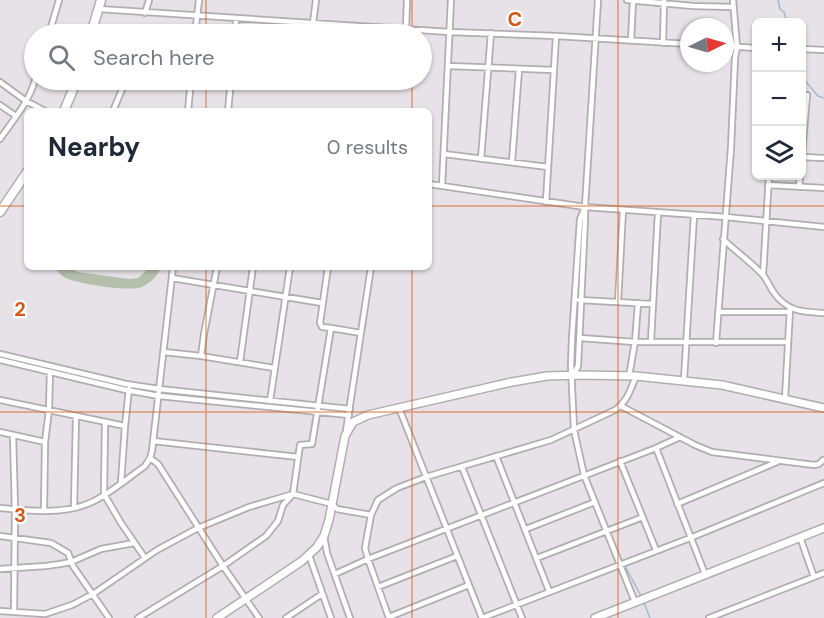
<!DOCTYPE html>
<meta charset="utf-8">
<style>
body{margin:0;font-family:"DM Sans",sans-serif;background:#f6f6f7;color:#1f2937}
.controls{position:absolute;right:18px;top:18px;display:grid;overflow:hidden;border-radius:9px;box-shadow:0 2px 4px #0004}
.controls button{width:54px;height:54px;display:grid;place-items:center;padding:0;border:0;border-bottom:2px solid #e0e1e3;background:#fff;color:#1f2937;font:30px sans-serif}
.compass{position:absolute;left:680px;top:18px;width:54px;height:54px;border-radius:50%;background:#fff;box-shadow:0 2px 4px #0004;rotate:85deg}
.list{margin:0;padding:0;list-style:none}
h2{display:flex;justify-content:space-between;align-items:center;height:78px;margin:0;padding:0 24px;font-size:26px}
h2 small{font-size:20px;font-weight:400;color:#747a83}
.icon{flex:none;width:33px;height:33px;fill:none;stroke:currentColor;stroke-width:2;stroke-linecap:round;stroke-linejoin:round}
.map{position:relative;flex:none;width:824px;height:618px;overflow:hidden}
.search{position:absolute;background:#fff;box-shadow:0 2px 4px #0004;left:24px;top:24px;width:408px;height:66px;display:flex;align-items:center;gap:15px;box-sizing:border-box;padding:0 21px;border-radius:33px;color:#747a83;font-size:22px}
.panel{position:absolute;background:#fff;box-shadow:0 2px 4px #0004;left:24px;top:108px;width:408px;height:162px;border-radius:9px}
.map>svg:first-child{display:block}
</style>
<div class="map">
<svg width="824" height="618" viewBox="0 0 824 618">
<rect width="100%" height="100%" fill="#e7e2e7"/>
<path fill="#b5c0ac" d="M54,267H68L78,272L129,279L138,278L150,267H161C158,275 151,283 142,287C131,292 74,284 64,277C60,275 57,270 54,267Z"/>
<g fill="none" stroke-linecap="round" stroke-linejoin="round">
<path stroke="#a0bbd1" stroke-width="1.5" d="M778,0L780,9L784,12L787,22
M802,53L803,52
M802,77L818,96L824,98
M625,566L641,596
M644,603L650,618"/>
<defs>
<path id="street" d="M627,0L693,6L733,7
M99,9L450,32L556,36L689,44
M145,13L149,0
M313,23L316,0
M406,28L407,0
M49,34L59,0
M195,34L199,0
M235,34L236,19
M631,41L633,0
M663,43L664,0
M725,46L756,48
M802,49L824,50
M448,66L554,70
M0,82L26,101L45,111
M0,105L16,116
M113,111L126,80
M188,111L191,80
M228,111L231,80
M0,139C13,120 29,102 35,80
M444,154L548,167
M802,155L807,95
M802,157L824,158
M481,159L491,33
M512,162L519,69
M429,184L585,207L726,217L824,227
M768,185L824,188
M442,186L451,0
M799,187L800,176
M546,202L556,36
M585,207L580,219L572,338L571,365L574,430L584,475L635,602
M723,239C735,251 750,261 762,274C767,279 770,287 774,293C788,312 803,312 824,313
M763,275L769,176
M172,278L322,303
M579,300L653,304
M618,302L623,210
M718,312H789
M331,328L361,333
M580,338L635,342H788
M651,341L658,213
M716,343L731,148L735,58L737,47L733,0
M164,352L201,356L274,368
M0,354L126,384L159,389L350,409
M201,356L204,334L217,267
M0,360L126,390L159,396L349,415
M240,362L253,267
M573,376L578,366L585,219V207L598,0
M629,376L635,342L638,303
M684,380L694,215
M785,399L790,309
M0,400L125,426L129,389
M270,401L290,267
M621,406L695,445L712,452L814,465L819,464L823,460
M399,408L482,618
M105,422L104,494L121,523L145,558
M346,431L371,267
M0,432L45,442
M13,435L15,510L14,612
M153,441L298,457
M656,448L705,574
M496,456L549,591
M150,458L158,464L223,566L259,618
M620,461L656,550
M462,467L522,618
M121,483L125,426
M677,504L777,462
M0,508C28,511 65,515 92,502C111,493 128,478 145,466L150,458L152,451L173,267
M74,508L76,416
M44,511L45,442L49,410L50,372
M526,529L595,502
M0,536L51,543L68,553L73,566L109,618
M324,536L327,553L350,618
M800,537L814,577
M309,555L331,618
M537,558L643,517
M0,569L46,566L60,564L71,562L101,549L134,543
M335,574L368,559L656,448L680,437
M378,587L457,556
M0,611L45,614L72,605L93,594L157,550L198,528L249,507L276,499L293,494L332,504L337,509L371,515
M389,617L469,585
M138,618L223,566L266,536L278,521L283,505L293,494L300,445L312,444L331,328L322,327L320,323L328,267
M286,618L322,594
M389,618L368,559L365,548L371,515L378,500L397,488L426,477L551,440L615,410C627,402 631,389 636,376
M482,618L690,538L824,483
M709,618L824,573"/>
<path id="secondary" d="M217,618L302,561L317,547L324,536L329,520L345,436L353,422L368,415L512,382L547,376L582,375L636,376L722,385L824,408
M595,618L824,528"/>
<path id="highway" d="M91,34L101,0
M64,111L77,80
M0,212L27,172"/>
</defs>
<use href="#street" stroke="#b2adb2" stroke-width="8"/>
<use href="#secondary" stroke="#b2adb2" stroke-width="10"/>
<use href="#highway" stroke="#b2adb2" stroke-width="11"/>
<use href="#street" stroke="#fff" stroke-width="4.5"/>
<use href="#secondary" stroke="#fff" stroke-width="7"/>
<use href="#highway" stroke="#fff" stroke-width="8"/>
</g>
<path fill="none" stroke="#d75611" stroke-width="1.5" stroke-opacity="0.55" d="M206,0V34M412,0V34M618,0V618M206,80V111M412,80V111M0,206H27M429,206H824M206,267V618M412,267V618M0,412H824"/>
<g font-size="20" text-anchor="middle" font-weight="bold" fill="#d75611" stroke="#fff" stroke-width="4.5" stroke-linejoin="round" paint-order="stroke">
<text x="515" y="26">C</text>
<text x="20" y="316">2</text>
<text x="20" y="522">3</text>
</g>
</svg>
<div class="controls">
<button>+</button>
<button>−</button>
<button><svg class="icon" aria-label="layers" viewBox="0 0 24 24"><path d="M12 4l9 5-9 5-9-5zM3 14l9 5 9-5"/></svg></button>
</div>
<svg class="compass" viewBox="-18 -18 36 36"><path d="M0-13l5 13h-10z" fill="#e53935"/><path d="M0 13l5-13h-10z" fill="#747a83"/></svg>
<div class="search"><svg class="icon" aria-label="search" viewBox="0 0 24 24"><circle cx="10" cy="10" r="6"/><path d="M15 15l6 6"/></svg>Search here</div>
<section class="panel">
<h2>Nearby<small>0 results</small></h2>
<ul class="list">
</ul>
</section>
</div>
